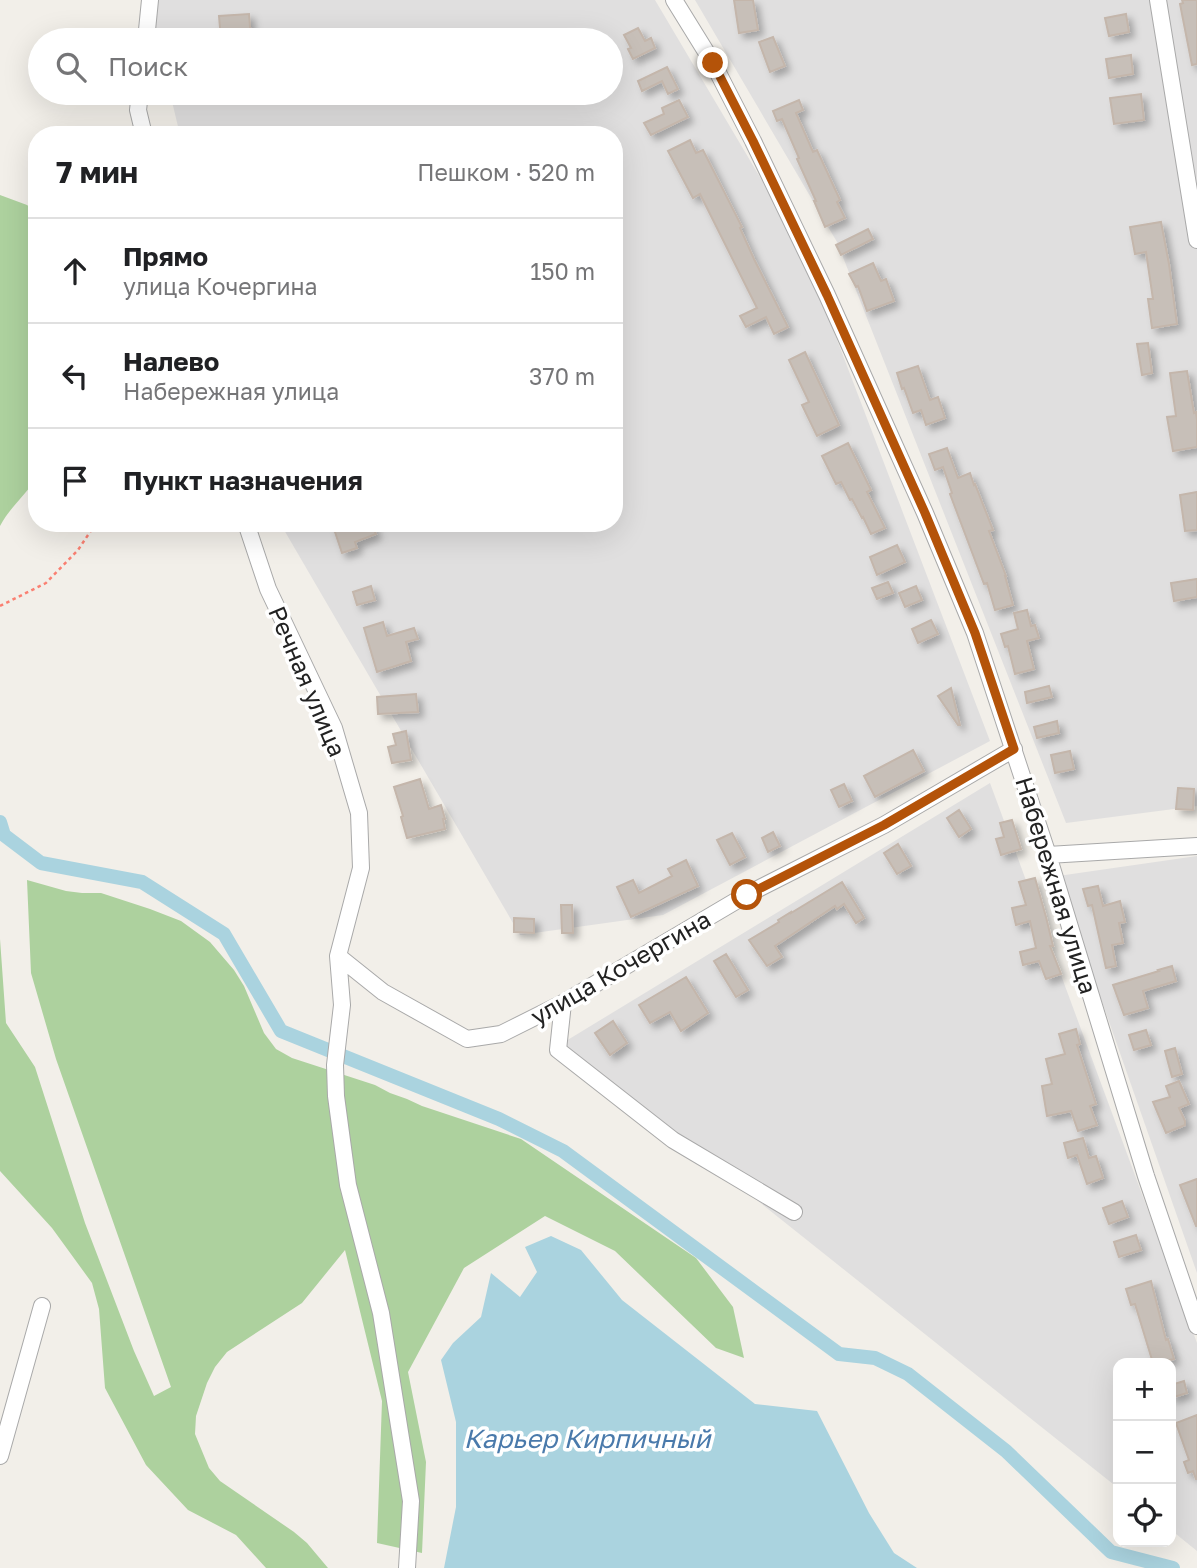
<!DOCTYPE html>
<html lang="ru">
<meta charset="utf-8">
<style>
body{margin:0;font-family:"Golos Text",sans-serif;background:#f2f2f2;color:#202124}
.controls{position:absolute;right:21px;bottom:21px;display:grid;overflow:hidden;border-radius:14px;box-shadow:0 7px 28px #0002}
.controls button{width:63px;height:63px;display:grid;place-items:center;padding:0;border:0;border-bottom:2px solid #e0e0e0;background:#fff;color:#202124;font:35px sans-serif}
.stop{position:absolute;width:21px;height:21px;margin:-16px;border:5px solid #b45309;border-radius:50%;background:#fff}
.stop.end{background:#b45309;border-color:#fff;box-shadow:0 2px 7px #0008}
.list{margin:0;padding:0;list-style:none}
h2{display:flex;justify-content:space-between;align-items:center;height:91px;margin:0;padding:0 28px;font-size:30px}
h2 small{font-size:23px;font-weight:400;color:#757577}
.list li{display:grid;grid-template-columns:46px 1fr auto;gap:21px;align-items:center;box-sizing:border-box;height:105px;padding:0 28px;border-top:2px solid #e0e0e0}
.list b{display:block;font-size:26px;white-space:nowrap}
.list p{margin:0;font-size:23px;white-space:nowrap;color:#757577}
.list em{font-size:23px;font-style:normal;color:#757577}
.icon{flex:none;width:38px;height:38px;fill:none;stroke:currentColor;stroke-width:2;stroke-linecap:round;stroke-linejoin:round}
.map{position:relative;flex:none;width:1197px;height:1568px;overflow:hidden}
.search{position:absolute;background:#fff;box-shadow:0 7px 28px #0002;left:28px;top:28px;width:595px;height:77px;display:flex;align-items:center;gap:18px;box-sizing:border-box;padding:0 24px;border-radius:38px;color:#757577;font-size:26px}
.panel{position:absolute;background:#fff;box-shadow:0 7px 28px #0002;left:28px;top:126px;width:595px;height:406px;border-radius:28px}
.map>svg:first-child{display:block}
</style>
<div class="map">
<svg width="1197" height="1568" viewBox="0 0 1197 1568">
<defs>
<filter id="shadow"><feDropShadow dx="5" dy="5" stdDeviation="3.5" flood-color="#0004"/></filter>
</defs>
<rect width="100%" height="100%" fill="#f2efe9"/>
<path fill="#e0dfdf" d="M147,0H655L802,248L990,741L663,915L520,935L280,523H614V135H180L170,93H611V40H157Z
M695,0H1197V806L1066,823L837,242Z
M990,783L1197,1343V1551L1171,1530V1363H1118V1488L561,1044Z
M1197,856V1273L1058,876Z"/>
<path fill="#add19e" d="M0,195L27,205L37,213V477C26,495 10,507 0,526Z
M27,880L66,891L82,893H101L150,909L181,921L210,942L234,970L244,986L264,1033L276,1049L292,1058L375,1085L390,1093L407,1099L422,1106L521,1139L696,1258L733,1307L744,1358L716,1348L615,1251L545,1216L464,1268L408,1372L426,1462L422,1553L377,1543L382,1401L345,1250L302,1303L227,1352L215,1367L207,1383L196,1416L195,1434L209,1468L220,1481L294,1532L307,1543L328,1568H266L236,1535L188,1510L146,1465L105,1388L99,1309L92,1283L52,1228L0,1171V939L6,1023L35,1067L85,1223L134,1351L154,1396L171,1387L56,1059L31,973Z"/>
<path fill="#aad3df" d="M551,1236L581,1250L622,1300L755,1404L817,1411L869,1513L894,1553L917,1568H444L456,1507V1422L441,1360L453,1343L481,1317L491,1273L520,1297L537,1272L525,1247Z"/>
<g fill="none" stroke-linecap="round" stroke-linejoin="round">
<path stroke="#aad3df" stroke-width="14" d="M0,822L4,835L41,863L142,882L224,934L281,1031L499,1119L563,1151L839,1354L875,1358L908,1374L1006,1451L1111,1552L1173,1568"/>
</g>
<path fill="#c7bfb8" stroke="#c4b6ab" stroke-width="2" filter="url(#shadow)" d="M734,0H753L758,30L739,33Z
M1182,0H1197V64L1192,65L1180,4L1183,3Z
M249,14L251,40H221L219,16Z
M1126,14L1129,32L1109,36L1105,18Z
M638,28L645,41L651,38L655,48L633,59L628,49L631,48L624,35Z
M773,37L785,66L770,72L759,42Z
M1131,55L1133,74L1109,78L1106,59Z
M667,67L678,89L668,94L662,81L642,91L638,81Z
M1141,94L1144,120L1114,124L1110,98Z
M679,100L688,117L651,135L644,123L664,114L662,108Z
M799,100L803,110L796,113L813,152L817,150L840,200L837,202L845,218L825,227L814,201H816L797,159L799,158L782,119L777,121L773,111Z
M690,140L696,153L703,150L742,227L740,228L754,259L788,327L774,334L766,317L746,327L740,316L757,308L700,194L693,198L668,151Z
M1161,222L1169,264L1177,324L1152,328L1148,299H1153L1146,252L1135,254L1130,227Z
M868,229L873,239L841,255L836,245Z
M873,263L881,281L886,279L894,301L867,311L858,286L856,287L849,274Z
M1148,343L1152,373L1142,375L1137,344Z
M805,352L839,425L817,436L802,405L809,402L789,360Z
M918,366L930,400L938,397L945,418L926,425L921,410L913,413L904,388L902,389L897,373Z
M1187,371L1194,413L1196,412L1197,420V447L1173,451L1167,417L1176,416L1170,373Z
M848,443L871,490L867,492L885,528L871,534L863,517L862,518L852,499L850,500L841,482L836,484L822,456Z
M947,448L958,478L970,473L974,485L975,484L993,530L989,531L1006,576H1005L1013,605L995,610L987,583L984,584L950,494L952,493L943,467L935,470L929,454Z
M1197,492V530L1185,531L1180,495Z
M332,523H371L376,534L355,542L357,548L342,553Z
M897,545L905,562L877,575L870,557Z
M1197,579V597L1174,601L1171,583Z
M888,582L893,593L877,599L872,588Z
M371,586L375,600L357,605L353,592Z
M916,586L922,600L905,607L899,593Z
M1027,610L1031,626L1035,625L1039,638L1027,641L1034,669L1015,674L1008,646L1005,647L1001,634L1018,629L1014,613Z
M931,620L938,634L918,643L912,629Z
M383,622L387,636L414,628L418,639L406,642L411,661L377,672L364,628Z
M1049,686L1052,697L1027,703L1025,692Z
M951,688L960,725H958L938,696Z
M416,694L418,712L378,714L377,697Z
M1057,721L1059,733L1037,738L1034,727Z
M406,731L411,760L392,763L388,747L396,745L393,734Z
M913,750L924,771L875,797L864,776Z
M1070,751L1074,769L1055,773L1051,755Z
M420,779L429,809L441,805L445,819H443L445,829L407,838L401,817L403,816L394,787Z
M844,784L852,801L839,807L831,790Z
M1178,788L1194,789L1193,810L1176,809Z
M959,810L971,829L959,837L947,818Z
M1012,820L1021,849L1001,855L996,839L1004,837L1000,823Z
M773,832L780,846L768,852L762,838Z
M732,833L745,857L730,865L717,840Z
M898,844L911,866L897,874L884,853Z
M686,860L698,886L631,917L617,887L633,880L639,893L672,876L668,869Z
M1035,878L1046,917L1053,946H1050L1061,974L1046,979L1039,961L1023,965L1020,952L1036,948L1030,921L1016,925L1012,908L1026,905L1019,882Z
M842,882L864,918L856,923L844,904L837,909L835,906L775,946L782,957L767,966L749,940L779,922L778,920L791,912V913Z
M1098,886L1103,906L1120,901L1125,922L1119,923L1123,943L1112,945L1116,966L1106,968L1092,905L1088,906L1083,889Z
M561,905H572L573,933H562Z
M514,918L534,919V933L514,932Z
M726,954L748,990L736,997L714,961Z
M1172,966L1176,981L1143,991L1148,1008L1124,1015L1113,985L1159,971L1158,970Z
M686,977L708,1013L681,1031L670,1012L650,1023L639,1005Z
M613,1021L627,1043L610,1055L595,1033Z
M1076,1029L1080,1044L1077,1045L1096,1104L1090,1106L1097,1125L1078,1131L1071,1111L1047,1116L1042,1086L1052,1084L1046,1059L1065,1054L1059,1034Z
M1146,1030L1151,1045L1134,1050L1129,1035Z
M1175,1048L1182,1074L1172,1077L1165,1051Z
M1179,1081L1189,1104L1179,1108L1185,1121V1125L1166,1133L1153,1102L1170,1097L1166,1086Z
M1083,1138L1089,1158L1096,1156L1103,1178L1087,1184L1077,1155L1068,1158L1064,1143Z
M1197,1179V1226H1196L1180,1185Z
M1122,1201L1128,1217L1109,1224L1103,1208Z
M1136,1235L1141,1250L1119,1257L1114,1242Z
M1151,1281L1166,1340L1168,1339L1174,1359L1158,1363H1153L1135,1304L1131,1305L1126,1289Z
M1184,1381L1187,1393L1171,1398V1385Z
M1197,1415V1479H1196L1193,1471L1188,1473L1184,1462L1189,1460L1176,1423Z"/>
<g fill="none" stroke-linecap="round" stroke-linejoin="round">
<defs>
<path id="minor" d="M674,0L713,63L753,141L827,295L925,513L975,633L1048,855L1146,1176L1197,1326
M1158,0L1197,240
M146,40L150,0
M140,93L138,110L144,135
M246,523L268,589L334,728L359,813L361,868L338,956L342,1005L335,1065L336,1096L348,1185L381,1313L411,1501L407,1568
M1048,855L1197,846
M338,956L383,992L467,1039L501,1034L563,1003L746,895L884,825L1014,749
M563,1003L558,1050L673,1140L794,1212
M0,1456L42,1306"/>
</defs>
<use href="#minor" stroke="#a9a9a9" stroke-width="18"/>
<path stroke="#fa8072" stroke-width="2.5" stroke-dasharray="3.5 3.5" stroke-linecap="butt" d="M0,606L46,583L78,550L96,523"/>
<use href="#minor" stroke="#fff" stroke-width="16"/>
</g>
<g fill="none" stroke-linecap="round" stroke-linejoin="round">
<path stroke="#b45309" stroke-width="9" d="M713,63L753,141L827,295L925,513L975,633L1014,749L884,825L747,895"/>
</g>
<g text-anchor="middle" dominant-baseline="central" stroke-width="7" stroke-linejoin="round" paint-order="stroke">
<g font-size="24" fill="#222" stroke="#fff">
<text transform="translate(308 681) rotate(67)">Речная улица</text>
<text transform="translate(1057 885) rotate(73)">Набережная улица</text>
<text transform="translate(620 967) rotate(-30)">улица Кочергина</text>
</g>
<g font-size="26" font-style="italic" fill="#4a7aab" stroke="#fff">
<text x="587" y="1438">Карьер Кирпичный</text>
</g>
</g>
</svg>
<div class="controls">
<button>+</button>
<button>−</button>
<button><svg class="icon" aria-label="locate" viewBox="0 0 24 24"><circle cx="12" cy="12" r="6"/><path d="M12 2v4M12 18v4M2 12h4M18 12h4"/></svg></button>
</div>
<div class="stop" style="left:747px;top:895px"></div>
<div class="stop end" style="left:713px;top:63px"></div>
<div class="search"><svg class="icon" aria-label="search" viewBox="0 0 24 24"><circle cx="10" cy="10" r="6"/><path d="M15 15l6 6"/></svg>Поиск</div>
<section class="panel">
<h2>7 мин<small>Пешком · 520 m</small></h2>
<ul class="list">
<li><svg class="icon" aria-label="ahead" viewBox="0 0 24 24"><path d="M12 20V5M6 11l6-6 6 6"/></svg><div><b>Прямо</b><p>улица Кочергина</p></div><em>150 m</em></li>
<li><svg class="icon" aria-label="left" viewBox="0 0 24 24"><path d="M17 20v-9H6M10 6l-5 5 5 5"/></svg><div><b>Налево</b><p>Набережная улица</p></div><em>370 m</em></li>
<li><svg class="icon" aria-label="arrive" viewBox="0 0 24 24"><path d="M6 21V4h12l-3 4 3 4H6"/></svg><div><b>Пункт назначения</b></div></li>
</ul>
</section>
</div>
